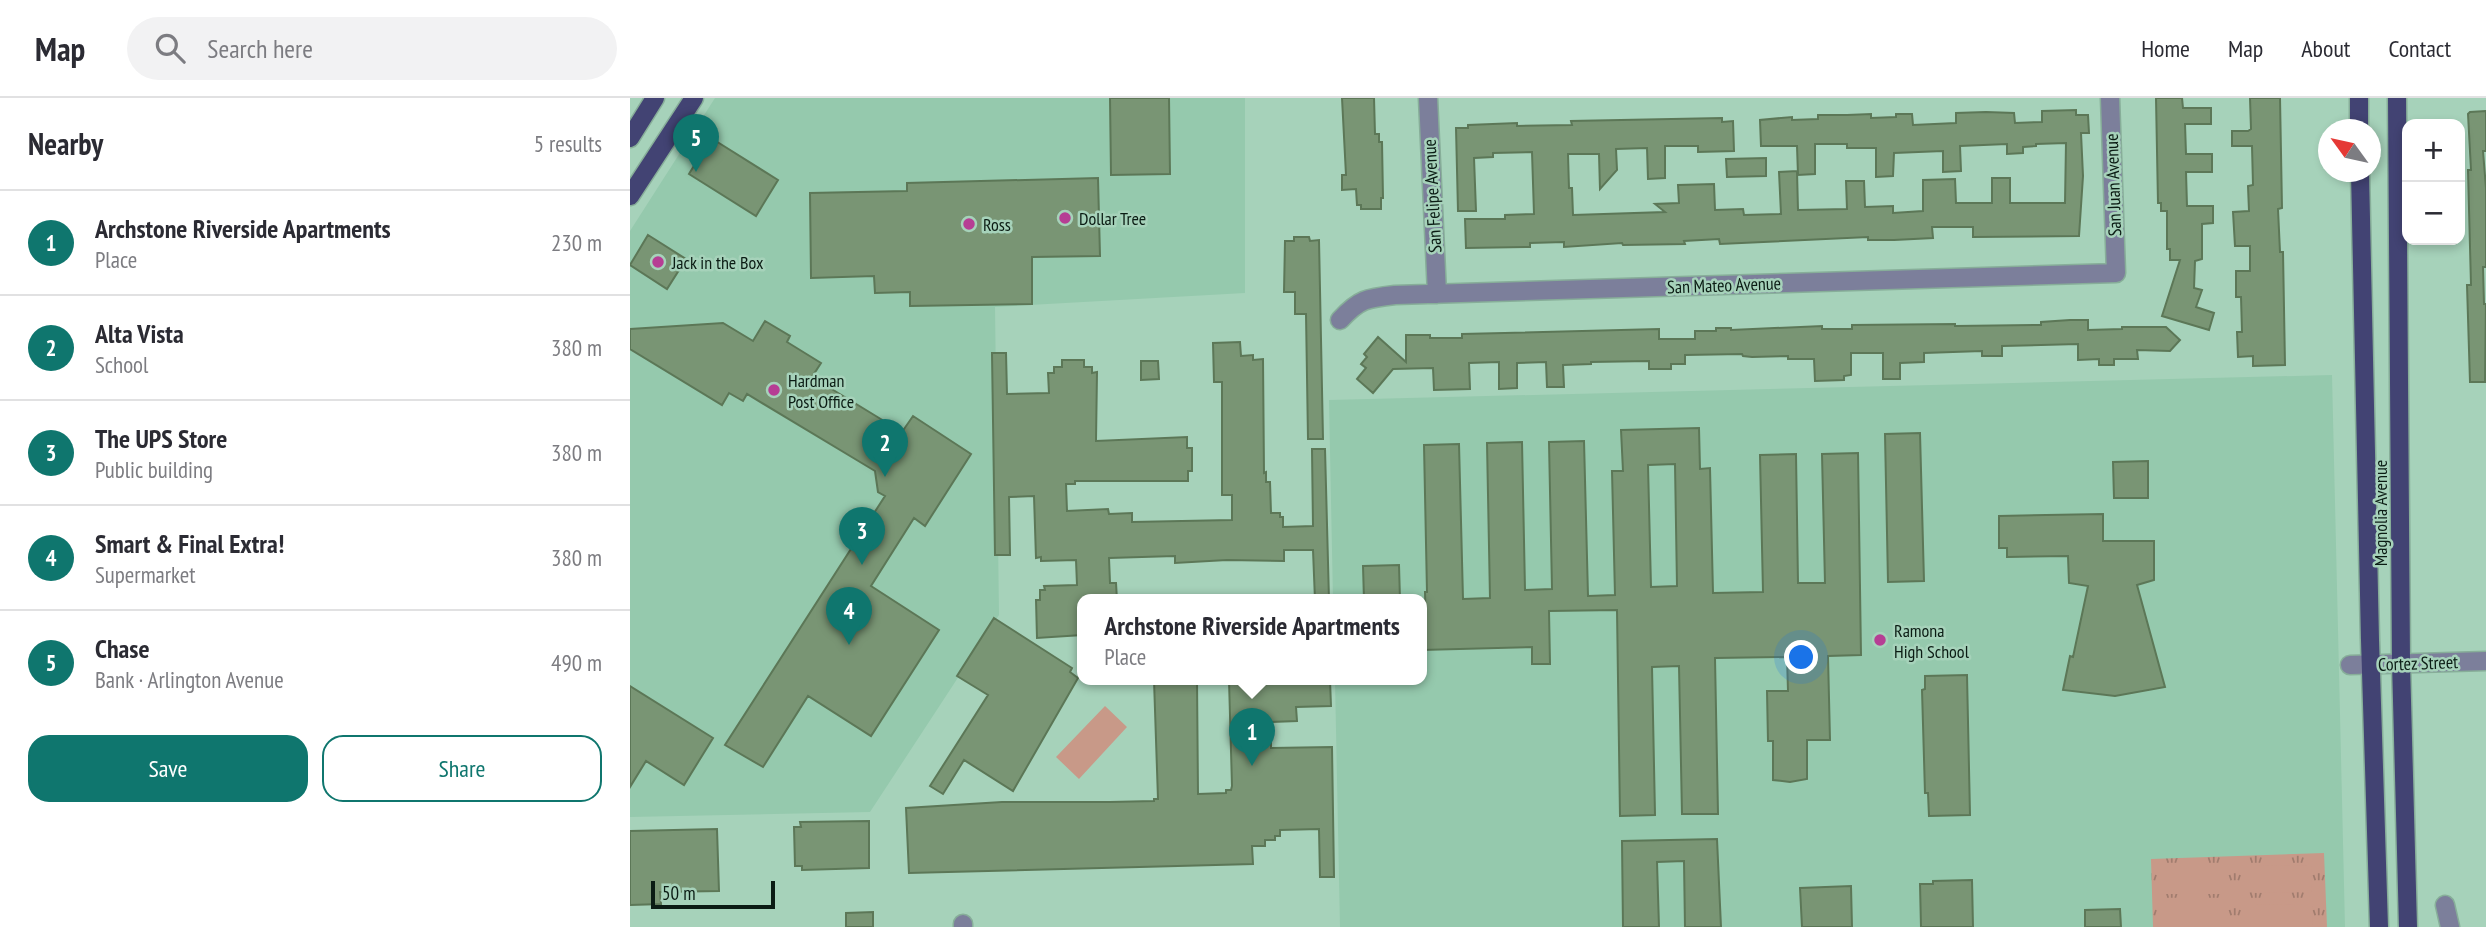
<!DOCTYPE html>
<meta charset="utf-8">
<style>
body{margin:0;font-family:"PT Sans Narrow",sans-serif;background:#f2f2f3;color:#2b2b33}
.controls{position:absolute;right:21px;top:21px;display:grid;overflow:hidden;border-radius:14px;box-shadow:0 4px 10px #0003}
.controls button{width:63px;height:63px;display:grid;place-items:center;padding:0;border:0;border-bottom:2px solid #e1e1e2;background:#fff;color:#2b2b33;font:35px sans-serif}
.compass{position:absolute;left:1688px;top:21px;width:63px;height:63px;border-radius:50%;background:#fff;box-shadow:0 4px 10px #0003;rotate:303deg}
.scale{position:absolute;left:21px;bottom:18px;width:124px;box-sizing:border-box;padding-left:7px;border:4px solid #0b1c14;border-top:0;font-size:19px;line-height:24px;white-space:nowrap;color:#0b1c14;-webkit-text-stroke:5px #a6d2ba;paint-order:stroke}
.you{position:absolute;left:1172px;top:560px;width:24px;height:24px;margin:-18px;border:5px solid #fff;border-radius:50%;background:#1a73e8;box-shadow:0 0 0 10px #1a73e833}
.badge{display:grid;place-items:center;width:46px;height:46px;border-radius:50%;background:#0f766e;color:#fff;font-size:23px;font-weight:700}
.pin{position:absolute;translate:-50% -58px;filter:drop-shadow(0 2px 4px #0008)}
.pin::after{content:'';position:absolute;top:37px;width:24px;height:21px;background:inherit;clip-path:polygon(0 0,100% 0,50% 100%)}
.popup{position:absolute;left:447px;top:496px;width:350px;height:91px;box-sizing:border-box;display:grid;place-content:center;border-radius:14px;background:#fff;filter:drop-shadow(0 2px 5px #0005);font-size:23px;white-space:nowrap;color:#7c7c81}
.popup b{font-size:26px;color:#2b2b33}
.popup::after{content:'';position:absolute;left:50%;top:100%;margin-left:-14px;border:14px solid transparent;border-top-color:#fff}
.list{margin:0;padding:0;list-style:none}
h2{display:flex;justify-content:space-between;align-items:center;height:91px;margin:0;padding:0 28px;font-size:30px}
h2 small{font-size:23px;font-weight:400;color:#7c7c81}
.list li{display:grid;grid-template-columns:46px 1fr auto;gap:21px;align-items:center;box-sizing:border-box;height:105px;padding:0 28px;border-top:2px solid #e1e1e2}
.list b{display:block;font-size:26px;white-space:nowrap}
.list p{margin:0;font-size:23px;white-space:nowrap;color:#7c7c81}
.list em{font-size:23px;font-style:normal;color:#7c7c81}
.actions{display:flex;gap:14px;padding:21px 28px}
.actions a{flex:1;padding:16px 0;border:2px solid #0f766e;border-radius:21px;text-align:center;font-size:24px;color:#0f766e}
.actions .main{background:#0f766e;color:#fff}
.icon{flex:none;width:38px;height:38px;fill:none;stroke:currentColor;stroke-width:2;stroke-linecap:round;stroke-linejoin:round}
.map{position:relative;flex:none;width:1856px;height:829px;overflow:hidden}
header{display:flex;align-items:center;gap:42px;box-sizing:border-box;height:98px;padding:0 35px;background:#fff;border-bottom:2px solid #e1e1e2}
header strong{font-size:33px}
nav{display:flex;gap:38px;margin-inline-start:auto;font-size:24px}
.search{width:490px;height:63px;background:#f2f2f3;display:flex;align-items:center;gap:18px;box-sizing:border-box;padding:0 24px;border-radius:38px;color:#7c7c81;font-size:26px}
main{display:flex}
aside{flex:1;background:#fff}
.map>svg:first-child{display:block}
</style>
<header>
<strong>Map</strong>
<div class="search"><svg class="icon" aria-label="search" viewBox="0 0 24 24"><circle cx="10" cy="10" r="6"/><path d="M15 15l6 6"/></svg>Search here</div>
<nav><a>Home</a><a>Map</a><a>About</a><a>Contact</a></nav>
</header>
<main>
<aside>
<h2>Nearby<small>5 results</small></h2>
<ul class="list">
<li><span class="badge">1</span><div><b>Archstone Riverside Apartments</b><p>Place</p></div><em>230 m</em></li>
<li><span class="badge">2</span><div><b>Alta Vista</b><p>School</p></div><em>380 m</em></li>
<li><span class="badge">3</span><div><b>The UPS Store</b><p>Public building</p></div><em>380 m</em></li>
<li><span class="badge">4</span><div><b>Smart &amp; Final Extra!</b><p>Supermarket</p></div><em>380 m</em></li>
<li><span class="badge">5</span><div><b>Chase</b><p>Bank · Arlington Avenue</p></div><em>490 m</em></li>
</ul>
<div class="actions"><a class="main">Save</a><a>Share</a></div>
</aside>
<div class="map">
<svg width="1856" height="829" viewBox="0 0 1856 829">
<defs>
<pattern id="grass-tufts" width="24" height="20" patternUnits="userSpaceOnUse" patternTransform="scale(1.75)"><rect width="24" height="20" fill="#c89988"/><path d="M3 7l-1-3M5 7V3M7 7l1-3M15 17l-1-3M17 17v-4M19 17l1-3" fill="none" stroke="#a17c6e"/></pattern>
</defs>
<rect width="100%" height="100%" fill="#a6d2ba"/>
<path fill="#95c9ad" d="M85,0H615V195L365,209L369,517L240,714L0,719V133Z
M1702,277L1715,829H710L705,582H792V502H703L699,302Z"/>
<path fill="url(#grass-tufts)" d="M1694,755L1697,829H1523L1521,761Z"/>
<path fill="#c89988" d="M475,608L497,629L449,681L426,659Z
M1681,767L1682,794L1623,795V768Z
M1535,769H1594V796H1535Z
M1682,806L1683,829H1624V807Z
M1536,809H1594V829H1536Z"/>
<path fill="#799574" stroke="#5c7757" stroke-width="2" fill-rule="evenodd" d="M480,0H539L540,76L481,77Z
M712,0H744L745,36H749V44H752L753,100H751V111H731V107H727L726,91L712,92V77H716Z
M1526,0H1552L1553,10H1581V26H1555L1556,56H1582V74H1556L1557,108H1583V125L1572,126V161L1565,163L1564,190L1572,192L1566,209L1584,215L1579,232L1532,218L1550,162H1540V151H1537V113H1531V105H1528Z
M1620,0H1650L1652,110L1648,111L1650,154H1653L1655,267L1623,268V258L1608,259L1607,234H1612L1611,199H1606V173H1620V148H1605L1603,114L1619,113L1618,88L1623,87L1622,48H1602V33H1618L1621,31Z
M1446,12V17H1458L1459,35H1451L1453,78L1449,138L1343,139V129H1302L1303,140L1264,142H1238V139L1090,146L1089,141L1054,143L1055,146L993,147L992,145L934,149V144L900,145V149L836,150L835,121H875V117L904,116L902,54L863,55V59L844,60L846,113H828L826,30H838V27L887,25V28L942,27L941,23L1092,20V24L1103,23L1104,53L1068,54V48H1035V80L1018,81L1017,50L986,51L987,72L970,91L969,56H938L939,90H942L943,117L1035,114L1025,106L1049,105L1048,87L1084,86L1085,112L1113,111L1114,117L1151,116L1149,74L1167,73L1168,112L1217,111L1216,83H1234L1235,109L1263,108V115L1293,113V82L1325,81L1326,105H1362V80H1380V105H1435L1436,45L1406,46V48L1393,49V55L1377,56V46L1330,48L1331,73L1313,74V53L1264,55L1263,78L1246,79V50H1217V46H1185V76L1168,77L1167,48H1131L1130,22L1162,19V22L1188,21V17H1217L1241,16V20L1266,19V16H1282L1283,27L1326,25V15L1356,14L1384,15L1385,25L1412,24V13Z
M1856,13V53H1853L1856,90V169H1853L1854,206H1856L1855,284H1840L1837,187H1841L1838,72H1841L1838,16L1840,14Z
M81,40L148,82L126,118L59,76Z
M1136,60V78L1097,79L1096,61Z
M468,80L470,158L402,159V206L280,208V194L245,195L244,178L181,180L180,95L277,93V85Z
M18,137L56,161L37,191L0,167Z
M664,139H679L680,143L689,142L693,341H678L676,216H665V194H654L655,143H664Z
M1440,222H1458V232L1492,231V229H1536L1550,242L1540,253L1507,252L1508,261H1484V267H1469V261L1448,262V246L1372,248V258H1352V253L1294,255V264L1270,265V281H1253V255H1221V277L1214,278V282L1185,283L1184,261H1158V258L1122,259L1113,258L1112,256L1055,257V266H1041V271H1019V263L961,264V266L933,267L934,289H917L916,264L887,265V290L869,291V264L839,265L840,291L804,292L803,270L763,271L743,295L727,281L736,270L731,266L737,259L734,256L748,239L776,264V237H800V240H832V236L1029,231V241H1065V233H1086V230H1101V232L1192,228V231H1222V227L1325,226V228L1411,227V224Z
M135,223L160,238L157,244L191,265L182,279L272,334L283,318L341,356L295,428L284,420L241,488L309,532L241,638L178,598L133,669L95,647L255,398L248,394L245,373L117,296L113,303L99,295L92,307L0,251V231L93,225L123,243Z
M610,244L611,258L623,257V262L633,261L634,375L636,374V384H640L641,415H650V419H653V429L683,428L682,351H695L699,502H685L683,452H654V463L597,462L545,465V458L479,460L480,485H486L487,502H452V537L407,540L406,502H410V492H415L414,488L447,487L446,462L411,463V459L406,460L404,398L379,399L380,457H365L362,255H376L377,296L419,295L418,275H424V269H432V262H454V269H462V275L467,274L466,343L557,339V350H562V373H558V383H445V386H436L437,413L478,411L479,416L502,415V424L602,422V397H592V284H584L583,245Z
M511,263H528L529,281L511,282Z
M1069,330L1070,371L1080,370L1083,495L1133,494L1130,357L1166,356L1168,485H1195L1192,356L1228,355L1231,557L1198,558L1200,642H1177V681L1160,684L1143,682V643H1138L1137,593H1158L1157,559L1085,560L1088,716H1052L1049,568L1022,569L1025,717L990,718L987,512L919,513L920,566H902V549L792,552V533H796L795,494H797L794,347L829,346L833,501L860,500L857,345L892,344L895,492L922,491L919,344L954,343L958,498L985,497L982,373H993L991,332ZM1045,366L1047,488L1021,489L1018,367Z
M1290,335L1294,483L1258,484L1255,336Z
M1518,363V400H1484L1483,364Z
M1473,416V443H1524V482L1507,487L1535,589L1485,598L1433,592L1440,558L1443,559L1458,488L1439,485L1438,458L1377,459V450H1369V418Z
M769,467L770,502H734L733,468Z
M364,520L442,570L440,574L448,580L383,693L334,662L313,696L300,688L358,597L327,578Z
M1337,577L1340,717L1299,718L1298,695H1295L1292,592L1295,591V578Z
M524,582H567L568,696L596,695V692H601L602,688L599,582H700L701,608L666,609L667,623L641,624V650L702,649L704,779H690L689,731L650,732V738H645V742H635V748H622L623,766L279,775L276,710L372,704H480L524,703V701H528Z
M0,588L83,640L54,687L16,663L0,689Z
M239,723V770L172,772V768H165L164,729H171L170,724Z
M87,731L89,793L30,794L31,806L0,807V733Z
M1087,741L1091,829H1055L1054,763L1027,764L1029,829H993L992,743Z
M1342,782L1343,829H1291L1290,786H1303V783Z
M1221,788L1222,829H1172L1170,790Z
M1490,811L1491,829H1455V812Z
M243,814V829H216V815Z"/>
<g fill="none" stroke-linecap="round" stroke-linejoin="round">
<defs>
<path id="minor" d="M798,0L807,196
M710,222C729,201 737,200 765,197L1486,175L1480,0
M1720,567L1856,563
M1815,807L1820,829
M333,829V826"/>
<path id="primary" d="M1729,0V32
M1767,0L1771,565L1778,829
M0,40L25,0
M1730,74L1740,542L1749,829
M0,98L64,0"/>
</defs>
<use href="#minor" stroke="#87ae99" stroke-width="21"/>
<use href="#primary" stroke="#87ae99" stroke-width="21"/>
<use href="#minor" stroke="#7c7f9b" stroke-width="18"/>
<use href="#primary" stroke="#424373" stroke-width="18"/>
</g>
<g fill="#b63e94" stroke="#a6d2ba" stroke-width="2.5">
<circle cx="435" cy="120" r="7"/>
<circle cx="339" cy="126" r="7"/>
<circle cx="28" cy="164" r="7"/>
<circle cx="144" cy="292" r="7"/>
<circle cx="1250" cy="542" r="7"/>
</g>
<g text-anchor="middle" dominant-baseline="central" stroke-width="5" stroke-linejoin="round" paint-order="stroke">
<g font-size="18" fill="#0b1c14" stroke="#a6d2ba">
<text transform="translate(1483 87) rotate(-92)">San Juan Avenue</text>
<text transform="translate(802 98) rotate(-93)">San Felipe Avenue</text>
<text transform="translate(1094 187) rotate(-2)">San Mateo Avenue</text>
<text transform="translate(1750 415) rotate(-90)">Magnolia Avenue</text>
<text transform="translate(1788 565) rotate(-2)">Cortez Street</text>
</g>
<g font-size="18" fill="#0b1c14" stroke="#a6d2ba" text-anchor="start">
<text x="449" y="120">Dollar Tree</text>
<text x="353" y="126">Ross</text>
<text x="42" y="164">Jack in the Box</text>
<text x="158" y="282">Hardman<tspan x="158" dy="21">Post Office</tspan></text>
<text x="1264" y="532">Ramona<tspan x="1264" dy="21">High School</tspan></text>
</g>
</g>
</svg>
<div class="controls">
<button>+</button>
<button>−</button>
</div>
<svg class="compass" viewBox="-18 -18 36 36"><path d="M0-13l5 13h-10z" fill="#e53935"/><path d="M0 13l5-13h-10z" fill="#7c7c81"/></svg>
<div class="scale">50 m</div>
<div class="you"></div>
<div class="pin badge" style="left:622px;top:668px">1</div>
<div class="popup"><b>Archstone Riverside Apartments</b>Place</div>
<div class="pin badge" style="left:255px;top:379px">2</div>
<div class="pin badge" style="left:232px;top:467px">3</div>
<div class="pin badge" style="left:219px;top:547px">4</div>
<div class="pin badge" style="left:66px;top:74px">5</div>
</div>
</main>
